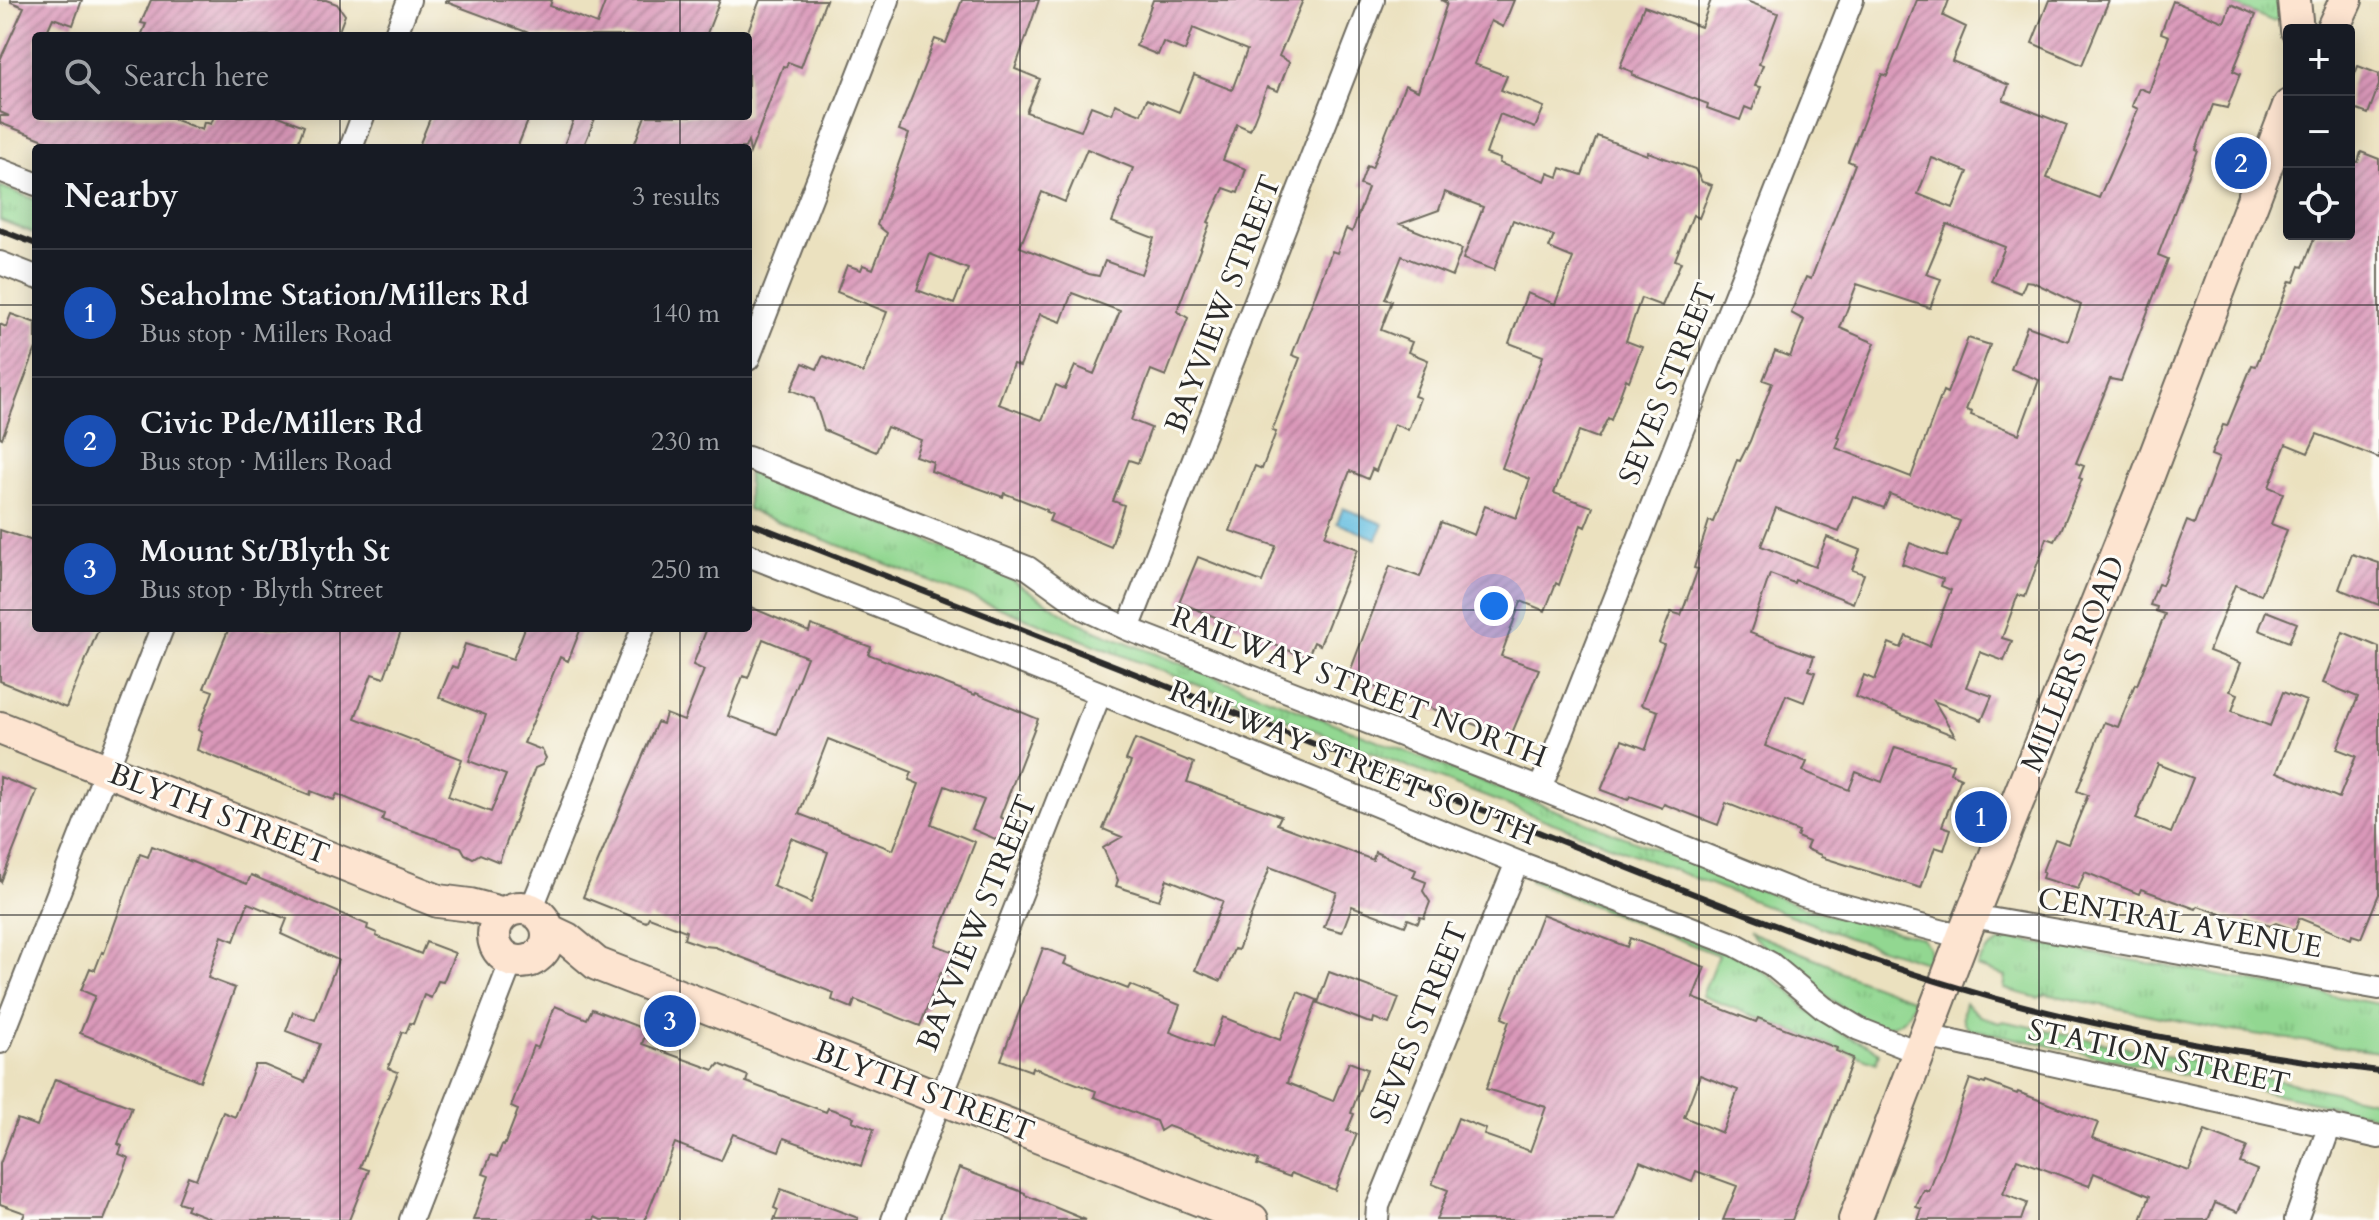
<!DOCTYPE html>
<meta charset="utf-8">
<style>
body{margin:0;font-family:Cardo,serif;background:#20242c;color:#f1f3f6}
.controls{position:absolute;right:24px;top:24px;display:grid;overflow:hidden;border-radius:8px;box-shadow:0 4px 20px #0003}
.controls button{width:72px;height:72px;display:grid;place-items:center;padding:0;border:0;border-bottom:2px solid #363941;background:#171b24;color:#f1f3f6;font:40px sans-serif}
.you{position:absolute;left:1494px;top:606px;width:28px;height:28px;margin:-20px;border:6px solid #fff;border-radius:50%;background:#1a73e8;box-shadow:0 0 0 12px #1a73e833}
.badge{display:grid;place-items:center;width:52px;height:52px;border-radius:50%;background:#c8321e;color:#fff;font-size:26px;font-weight:700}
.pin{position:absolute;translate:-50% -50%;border:4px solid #fff;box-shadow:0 2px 8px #0006}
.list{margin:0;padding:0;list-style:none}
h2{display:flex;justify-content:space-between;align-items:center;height:104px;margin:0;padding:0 32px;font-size:34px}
h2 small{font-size:26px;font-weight:400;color:#9ea1a6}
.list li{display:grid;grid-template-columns:52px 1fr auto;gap:24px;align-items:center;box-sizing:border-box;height:128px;padding:0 32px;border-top:2px solid #363941}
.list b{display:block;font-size:30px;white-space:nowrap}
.list p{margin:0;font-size:26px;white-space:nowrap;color:#9ea1a6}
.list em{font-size:26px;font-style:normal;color:#9ea1a6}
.icon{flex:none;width:44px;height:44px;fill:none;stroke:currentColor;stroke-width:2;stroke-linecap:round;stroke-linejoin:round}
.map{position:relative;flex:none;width:2379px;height:1220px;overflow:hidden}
.search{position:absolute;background:#171b24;box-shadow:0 4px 20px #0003;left:32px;top:32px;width:720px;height:88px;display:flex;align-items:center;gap:20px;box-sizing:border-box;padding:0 28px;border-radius:8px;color:#9ea1a6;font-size:30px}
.panel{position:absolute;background:#171b24;box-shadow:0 4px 20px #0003;left:32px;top:144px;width:720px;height:488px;border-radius:8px}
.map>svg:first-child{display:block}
</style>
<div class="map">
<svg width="2379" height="1220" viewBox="0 0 2379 1220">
<defs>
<pattern id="grass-tufts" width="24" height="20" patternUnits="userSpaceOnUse" patternTransform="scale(2)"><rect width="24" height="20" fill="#92d791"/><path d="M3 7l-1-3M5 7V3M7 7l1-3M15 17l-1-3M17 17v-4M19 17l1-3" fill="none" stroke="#7eb97d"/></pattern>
<pattern id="building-hatch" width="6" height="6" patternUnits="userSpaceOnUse" patternTransform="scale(2)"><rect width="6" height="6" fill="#da98b9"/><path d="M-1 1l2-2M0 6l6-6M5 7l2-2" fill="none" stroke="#b17c97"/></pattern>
</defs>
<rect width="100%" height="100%" fill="#fdfcf7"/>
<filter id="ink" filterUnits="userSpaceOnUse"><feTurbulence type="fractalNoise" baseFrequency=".0125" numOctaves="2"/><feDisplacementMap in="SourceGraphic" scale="16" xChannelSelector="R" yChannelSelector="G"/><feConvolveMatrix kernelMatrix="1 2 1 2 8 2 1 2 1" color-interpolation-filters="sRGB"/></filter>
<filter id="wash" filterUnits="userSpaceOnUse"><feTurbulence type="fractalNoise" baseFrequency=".006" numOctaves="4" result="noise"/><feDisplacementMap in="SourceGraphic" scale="32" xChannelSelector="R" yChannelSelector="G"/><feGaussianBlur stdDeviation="1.8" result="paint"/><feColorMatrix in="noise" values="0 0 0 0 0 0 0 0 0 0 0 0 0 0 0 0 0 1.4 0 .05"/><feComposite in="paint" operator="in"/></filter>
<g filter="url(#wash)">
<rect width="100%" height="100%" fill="#ebe1bf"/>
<path fill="url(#grass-tufts)" stroke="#5e815e" stroke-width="2" d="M2222,0H2277L2283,17L2272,21Z
M0,186L36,200V234L0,220Z
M748,471L987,564L1076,621L1100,632L1811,910L1922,938L1929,947L1928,963L1846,937L748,510Z
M1545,878L1749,961L1790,991L1805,1008L1838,1032L1868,1045L1879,1053L1876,1063L1702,996L1718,955L1530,881V879Z
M1750,932L1829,964L1842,973L1914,1000C1893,1065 1821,990 1794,968C1780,956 1759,946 1750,932Z
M2013,939L2379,1004V1052L2226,1030L2046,994L2038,998L2004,989L2006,976L1977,967C1983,951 1997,942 2013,939Z
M1965,1003L1980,1016L1999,1023L2003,1021L2051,1031L2379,1102V1116L1976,1030L1975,1033C1962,1024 1960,1018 1965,1003Z"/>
<path fill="#61bcdf" stroke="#467485" stroke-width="2" d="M1343,508L1383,524L1377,539L1337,523Z"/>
<g id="blocks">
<path fill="url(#building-hatch)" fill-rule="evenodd" d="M11,0H82L73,25L53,18L45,36H36V116H165L202,130L204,122L211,124L214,116H279L304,126L296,148H65L0,123V116H9L0,112V60L24,7L11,2Z
M151,0H326L337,4L345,15L337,36H141L146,24L141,23Z
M446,0H552L550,6L597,24L606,0H720L706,36H537L446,2Z
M760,0H826L801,67L788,62L786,67L783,66L750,153L748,141L745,148H633L645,116H748V31Z
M962,0H1039L1015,69L1040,79L1026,112L1081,131L1091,106L1112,114L1115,104L1141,114L1147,99L1179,112L1194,75L1232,90L1247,50L1193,28L1185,51L1163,42L1158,55L1136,46L1153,0H1303L1279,56L1289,62L1278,91L1267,87L1250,130L1237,124L1223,160L1246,169L1238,193L1224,188L1208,222L1210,223L1177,311L1188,318L1166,376L1151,370L1131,420L1151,428L1138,463L1129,460L1113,501L1124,505L1111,547L1049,521L1052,514L1046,512L1047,510L1004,493L1003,497L931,471L933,462L915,456L921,440L887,427L876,452L824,430L814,399L791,390L803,363L817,369L823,356L863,373L887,312L837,292L847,265L861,270L863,265L873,269L887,233L877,225L909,134L899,130L935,39L946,43ZM1087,149L1133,168L1112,222L1154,238L1141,274L1105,261L1099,276L1089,274L1020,247L1042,192L1065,202ZM930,254L968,269L954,304L917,290ZM1072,293L1120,311L1094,374L1075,366L1065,389L1056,385L1042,420L998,404L1013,364L1020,366L1040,314L1061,322Z
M1441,0H1514L1503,27L1491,21L1474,64L1507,76L1501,90L1544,107L1535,128L1500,114L1486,154L1500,159L1499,163L1545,181L1548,173L1558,177L1561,168L1582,175L1597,136L1647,155L1648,152L1695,169L1702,182L1712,185L1699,218L1693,215L1675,260L1681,262L1662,306L1641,298L1626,341L1642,347L1629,381L1626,379L1611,420L1608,418L1598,438L1579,431L1554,493L1593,507L1585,527L1581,525L1559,585L1556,583L1545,611L1521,601L1501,656L1539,669L1510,738L1348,677L1390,566L1420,577L1441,522L1474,535L1485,506L1516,518L1530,479L1502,468L1543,356L1509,343L1527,293L1555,304L1573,258L1549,248L1554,236L1513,220L1494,270L1463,259L1483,207L1445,192L1439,210L1400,224L1462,249L1452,276L1402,256L1385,299L1392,301L1381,330L1412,342L1408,352L1428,360L1414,396L1420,398L1408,430L1394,424L1376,471L1372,469L1368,479L1350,471L1325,536L1358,549L1320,645L1314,642L1307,658L1243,632L1244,629L1179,602L1198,557L1262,582L1276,546L1230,531L1255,466L1262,469L1276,432L1272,431L1300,358L1292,355L1332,251L1337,253L1346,229L1352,232L1368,188L1360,185L1367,166L1372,168L1405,85L1418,91L1447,3Z
M1711,0H1744L1778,13L1759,64L1763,65L1755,86L1761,87L1752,110L1745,107L1740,120L1707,108L1708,104L1632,75L1633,72L1620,67L1644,6L1701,27Z
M1917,0H1949L1943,16L1966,27L1952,61L2009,85L2003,100L2067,125L2047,178L2099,198L2138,109L2132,106L2139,88L2149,92L2169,36L2161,33L2173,1L2224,22L2231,4L2256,15L2233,71L2240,74L2227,108L2213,105L2196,149L2198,150L2158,255L2168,259L2121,381L2110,379L2076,463L2084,466L2079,478L2082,479L2062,528L2055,541L2047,538L2025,597L2018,595L2002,638L2012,641L2004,661L1980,652L1966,687L1992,696L1982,720L1934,701L1955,736L1856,697L1864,675L1875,680L1889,643L1901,648L1906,636L1929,646L1951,590L1941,586L1943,579L1902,564L1910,543L1946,557L1960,521L1890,494L1884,508L1853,496L1839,532L1776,508L1761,546L1815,567L1827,537L1860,550L1852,570L1864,574L1853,603L1795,580L1794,583L1770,574L1750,633L1814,656L1809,670L1815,672L1804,702L1786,695L1765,746L1807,762L1803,771L1849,790L1856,772L1882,782L1895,747L1953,764L1950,773L1961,778L1942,826L1951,829L1944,850L1935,847L1921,888L1821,857V855L1806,849L1809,842L1797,837L1799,832L1726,803L1718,825L1664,804L1662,808L1630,796L1628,800L1601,790L1622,740L1646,749L1658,711L1641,705L1664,645L1659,643L1671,612L1681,615L1698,569L1694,568L1709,521L1713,522L1737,460L1740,461L1750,441L1772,383L1763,380L1775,351L1790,357L1804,320L1791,313L1806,277L1811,279L1855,164L1848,161L1882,74L1887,76ZM1932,158L1968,172L1953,208L1918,194ZM1947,224L2005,247L1991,281L2021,293L2026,281L2033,282L2081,305L2068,341L2027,326L2011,369L2039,380L2019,434L1971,415L1972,412L1966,410L1990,345L1968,338L1947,393L1943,391L1911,477L1836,448L1840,438L1837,437L1875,343L1840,328L1857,284L1930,308L1941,279L1926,274Z
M2049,0H2109L2082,65L2032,43Z
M2358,66L2379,74V85L2368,114L2349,107V90Z
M431,116H530L517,148H418Z
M575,116H596L583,148H563Z
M2361,152L2379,159V458L2317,434L2308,453L2286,444L2269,487L2283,493L2271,524L2287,530L2261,595L2235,585L2209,651L2241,663L2230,691L2238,694L2232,711L2270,726L2283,692L2306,701L2277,772L2339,798L2356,756L2337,749L2358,697L2323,683L2343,632L2379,647V894L2361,938L2352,935L2351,939L2299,918L2295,930L2276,923L2270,926L2247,917L2245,922L2198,906L2196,909L2141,889L2139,894L2085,872L2078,889L2042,878L2044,872H2042L2055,839L2068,844L2088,795L2077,791L2104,722L2118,727L2135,684L2137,685L2165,614L2156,611L2157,607L2150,605L2158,584L2162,585L2187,521L2194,524L2219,458L2211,455L2223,425L2227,426L2252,365L2256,366L2290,281L2294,282L2300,266L2303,267L2316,234H2349V162H2358ZM2158,764L2193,778L2171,833L2136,819Z
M11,314L36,323V348L2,438L0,437V324L6,327Z
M0,530L36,542V628H99L66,708L0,681Z
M2352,554L2379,563V605L2339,589Z
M748,606L809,632L811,625L871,647L868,654L975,695L976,693L1038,719L1000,817L1008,821L1000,841L972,829L984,800L945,786L931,824L975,842L935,945L957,953L948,975L941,972L920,1026L855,1000L852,1008L832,1000L834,993L715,947L704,946L684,939L686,931L649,917L646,922L583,897L657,722L663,724L666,714L684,721L704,670L693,665L707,628H748ZM763,639L807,657L777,734L728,716L743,676L748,678ZM828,739L912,772L909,780L919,784L893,850L799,814ZM791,838L828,852L811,903L773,886Z
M2266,611L2297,623L2289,642L2259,630Z
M229,628H402L384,678L372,674L355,718L462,759L448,796L491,812L506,775L469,761L486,715L439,697L452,666L457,668L465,644L513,659L525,628H581L568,661L560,657L524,743L542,750L546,758L542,765L535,768L499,862L480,854L473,858L465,854L461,847L382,820L384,814L337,794L334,800L311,791L310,795L197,750L202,732L198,730L213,691L204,688Z
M1135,739L1194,763L1187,782L1281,816L1277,824L1373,860L1375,852L1416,870L1413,877L1426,882L1423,891L1430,902L1424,918L1420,917L1418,923L1408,919L1405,926L1352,906L1342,932L1324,927L1337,892L1270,867L1238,950L1234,949L1221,981L1195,970L1223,901L1167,879L1159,900L1116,886L1118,880L1103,848L1122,837L1103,829L1131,762L1126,760Z
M0,777L37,791L1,882L0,881Z
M152,846L247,884L251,875L368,925L367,929L377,933L376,936L421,954L426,942L455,953L443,982L438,981L431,998L424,995L413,1024L410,1023L406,1033L402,1032L388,1068L398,1072L360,1167L369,1170L349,1220H214L186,1209L188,1205L178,1202L188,1176L196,1179L223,1112L235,1117L255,1065H264L305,1082L320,1044L286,1031L293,1012L315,1020L338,960L281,934L287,919L248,903L234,941L222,936L208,978L235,988L200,1081L80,1033L95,996L81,990L90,968L95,970L102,952L104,953L140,854L148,857Z
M1542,914L1627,947L1630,938L1705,967L1693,998L1756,1022L1758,1018L1837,1048L1836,1051L1853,1058L1792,1220H1723L1737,1186L1696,1171L1692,1182L1640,1161L1615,1220H1436L1448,1190L1432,1184L1458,1118L1486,1129L1484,1135L1530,1151L1546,1107L1486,1089L1509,1021L1502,1018ZM1700,1075L1738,1090L1722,1133L1684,1117Z
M1043,948L1067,957L1064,964L1128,989L1130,985L1180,1005L1170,1032L1211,1048L1223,1017L1280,1040L1298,992L1317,1000L1287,1083L1333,1101L1349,1062L1367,1069L1351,1113L1354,1114L1347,1131L1357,1134L1335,1190L1291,1173L1290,1177L1257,1165L1259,1160L1168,1126L1160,1131L1156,1121L1094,1097L1096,1091L1032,1067L1031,1071L1001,1060Z
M1329,972L1399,998L1389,1024L1374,1018L1373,1023L1367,1022L1318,1003Z
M555,1006L587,1019L592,1009L647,1030L642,1044L714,1070L719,1064L748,1076L746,1082L826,1112L828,1108L854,1117L852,1121L874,1129L861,1166L784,1138L779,1151L733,1134L721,1161L675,1143L645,1220H601L595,1217L594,1220H473L489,1176L483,1174L491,1155L497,1157L502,1145L504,1146L518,1110L511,1107L521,1079L533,1046L538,1048Z
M55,1079L132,1107L118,1144L122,1146L119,1154L129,1158L104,1220H22L25,1213L0,1204V1164L17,1119L37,1126Z
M1970,1079L1985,1084L1986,1082L2017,1094L2018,1092L2098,1123L2092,1138L2189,1171L2205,1131L2247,1147L2240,1163L2257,1170L2238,1212L2215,1203L2208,1220H2141L2150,1196L2094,1173L2089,1186L2017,1159L2003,1194L2027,1203L2021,1220H1918L1922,1209L1916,1207L1924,1190L1929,1192Z
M959,1168L1025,1193V1195L1086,1220H939Z
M781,1189L858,1218V1220H774L778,1210L774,1208Z"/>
</g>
</g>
<g filter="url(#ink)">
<use href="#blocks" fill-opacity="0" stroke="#6e6b5f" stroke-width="2"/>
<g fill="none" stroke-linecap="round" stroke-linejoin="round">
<defs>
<path id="street" d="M395,36L409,0
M351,148L363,116
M0,170L36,184
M0,263L36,277
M748,359L888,0
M748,458L1028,568L1085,609L1128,629L1540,789L1803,895L1963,937
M748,555L1100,693L1517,862L1736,945L1771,964L1824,1008L1859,1029L1920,1053
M1128,629L1373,0
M1540,789L1852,0
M531,910L643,628
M1972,916L2379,988
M1926,1036L2379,1137
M0,1042L162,628
M411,1220L512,960
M893,1220L1100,693
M1377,1220L1378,1206L1517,862
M2296,1220L2330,1125"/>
<path id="secondary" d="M2294,0L2297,30
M2332,30L2346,0
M0,728L438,901L470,905L504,914
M494 935a27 27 0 1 1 54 0a27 27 0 1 1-54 0Z
M548,930L567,939L597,964L1252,1220
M1855,1220L1963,937L2142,491L2289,106"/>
</defs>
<use href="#street" stroke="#6e6b5f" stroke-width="26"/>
<use href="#secondary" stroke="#6e6b5f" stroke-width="36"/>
<use href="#street" stroke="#fff" stroke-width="22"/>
<use href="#secondary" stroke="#fde4d0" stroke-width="32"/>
<path stroke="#2b2b2b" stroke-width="6" d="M0,230L36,244
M748,522C990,617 1232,712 1475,807C1652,876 1829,954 2012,1003C2133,1035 2256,1056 2379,1071"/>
</g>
</g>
<path fill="none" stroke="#2b2b2b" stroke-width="2" stroke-opacity="0.55" d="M340,0V36M680,0V36M1020,0V1220M1359,0V1220M1699,0V1220M2039,0V1220M340,116V148M680,116V148M0,305H36M748,305H2379M0,610H36M748,610H2379M340,628V1220M680,628V1220M0,915H2379"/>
<g text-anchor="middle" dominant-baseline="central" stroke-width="6" stroke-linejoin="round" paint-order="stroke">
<g font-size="30" fill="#2b2b2b" stroke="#fdfcf7">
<text transform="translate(1223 304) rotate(-69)">BAYVIEW STREET</text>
<text transform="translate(1668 384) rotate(-68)">SEVES STREET</text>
<text transform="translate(2073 664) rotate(-68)">MILLERS ROAD</text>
<text transform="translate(1359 687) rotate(21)">RAILWAY STREET NORTH</text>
<text transform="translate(1353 763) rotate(22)">RAILWAY STREET SOUTH</text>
<text transform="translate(219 814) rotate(21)">BLYTH STREET</text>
<text transform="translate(977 923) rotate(-68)">BAYVIEW STREET</text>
<text transform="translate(2180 923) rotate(10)">CENTRAL AVENUE</text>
<text transform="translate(1419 1023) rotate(-68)">SEVES STREET</text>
<text transform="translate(2159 1057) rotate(12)">STATION STREET</text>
<text transform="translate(924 1091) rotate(21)">BLYTH STREET</text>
</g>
</g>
</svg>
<div class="controls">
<button>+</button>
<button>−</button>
<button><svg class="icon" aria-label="locate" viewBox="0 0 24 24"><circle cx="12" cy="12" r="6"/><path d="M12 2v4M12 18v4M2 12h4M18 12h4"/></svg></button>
</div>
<div class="you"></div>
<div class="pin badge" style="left:1981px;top:817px;background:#1a4fb4">1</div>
<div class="pin badge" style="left:2241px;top:163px;background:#1a4fb4">2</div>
<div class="pin badge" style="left:670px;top:1021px;background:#1a4fb4">3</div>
<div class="search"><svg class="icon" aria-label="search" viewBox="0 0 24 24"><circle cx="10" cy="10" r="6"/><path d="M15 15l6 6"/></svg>Search here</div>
<section class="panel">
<h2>Nearby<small>3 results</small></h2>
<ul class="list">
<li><span class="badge" style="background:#1a4fb4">1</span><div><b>Seaholme Station/Millers Rd</b><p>Bus stop · Millers Road</p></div><em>140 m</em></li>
<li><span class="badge" style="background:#1a4fb4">2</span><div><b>Civic Pde/Millers Rd</b><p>Bus stop · Millers Road</p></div><em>230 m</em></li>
<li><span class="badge" style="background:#1a4fb4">3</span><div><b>Mount St/Blyth St</b><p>Bus stop · Blyth Street</p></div><em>250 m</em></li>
</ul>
</section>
</div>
